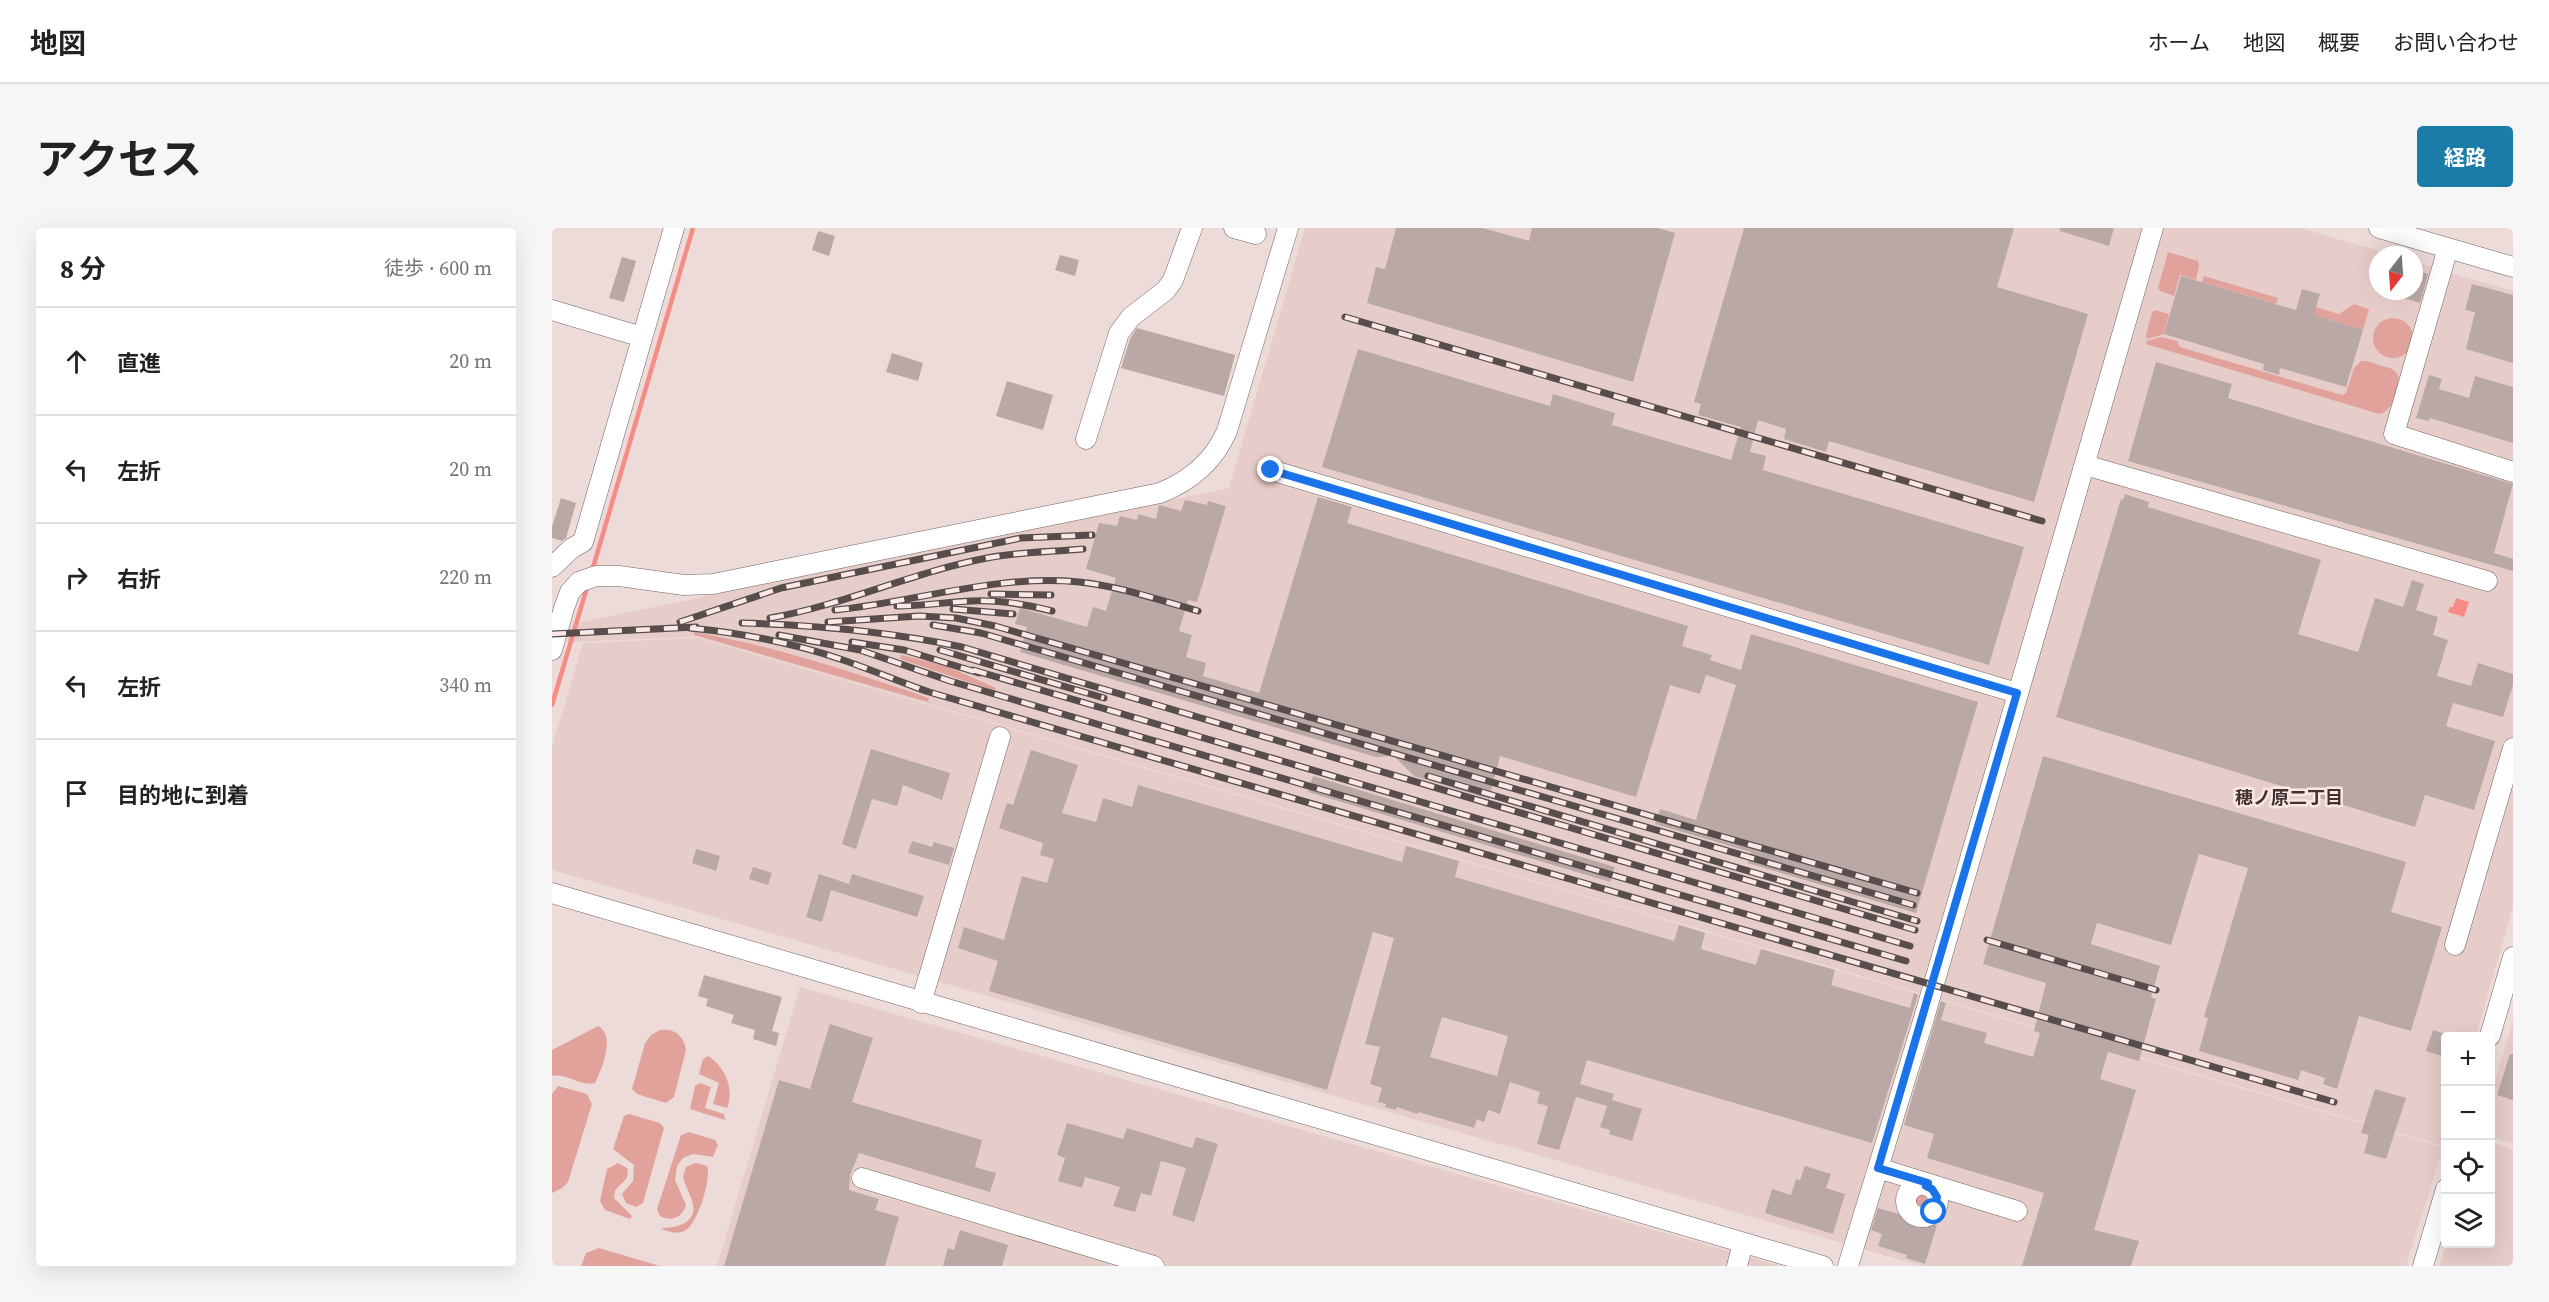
<!DOCTYPE html>
<html lang="ja">
<meta charset="utf-8">
<style>
body{margin:0;font-family:"Source Serif 4","Noto Sans JP",serif;background:#f6f6f6;color:#222}
.controls{position:absolute;right:18px;bottom:18px;display:grid;overflow:hidden;border-radius:6px;box-shadow:0 6px 24px #0002}
.controls button{width:54px;height:54px;display:grid;place-items:center;padding:0;border:0;border-bottom:2px solid #e0e0e0;background:#fff;color:#222;font:30px sans-serif}
.compass{position:absolute;left:1817px;top:18px;width:54px;height:54px;border-radius:50%;background:#fff;box-shadow:0 6px 24px #0002;rotate:197deg}
.stop{position:absolute;width:18px;height:18px;margin:-14px;border:4px solid #1a73e8;border-radius:50%;background:#fff}
.stop.end{background:#1a73e8;border-color:#fff;box-shadow:0 2px 6px #0008}
.list{margin:0;padding:0;list-style:none}
h2{display:flex;justify-content:space-between;align-items:center;height:78px;margin:0;padding:0 24px;font-size:26px}
h2 small{font-size:20px;font-weight:400;color:#767676}
.list li{display:grid;grid-template-columns:39px 1fr auto;gap:18px;align-items:center;box-sizing:border-box;height:108px;padding:0 24px;border-top:2px solid #e0e0e0}
.list b{display:block;font-size:22px;white-space:nowrap}
.list em{font-size:20px;font-style:normal;color:#767676}
.icon{flex:none;width:33px;height:33px;fill:none;stroke:currentColor;stroke-width:2;stroke-linecap:round;stroke-linejoin:round}
.map{position:relative;flex:none;width:1961px;height:1038px;overflow:hidden;border-radius:6px}
header{display:flex;align-items:center;gap:36px;box-sizing:border-box;height:84px;padding:0 30px;background:#fff;border-bottom:2px solid #e0e0e0}
header strong{font-size:28px}
nav{display:flex;gap:33px;margin-inline-start:auto;font-size:21px}
.intro{display:flex;align-items:center;justify-content:space-between;box-sizing:border-box;height:144px;padding:0 36px}
h1{margin:0;font-size:42px}
.button{padding:15px 27px;border-radius:6px;background:#1c7ca8;color:#fff;font-size:21px;font-weight:700}
main{display:flex;gap:36px;padding:0 36px}
aside{flex:1;background:#fff;border-radius:6px;box-shadow:0 6px 24px #0002}
.map>svg:first-child{display:block}
</style>
<header>
<strong>地図</strong>
<nav><a>ホーム</a><a>地図</a><a>概要</a><a>お問い合わせ</a></nav>
</header>
<div class="intro"><h1>アクセス</h1><a class="button">経路</a></div>
<main>
<aside>
<h2>8 分<small>徒歩 · 600 m</small></h2>
<ul class="list">
<li><svg class="icon" aria-label="ahead" viewBox="0 0 24 24"><path d="M12 20V5M6 11l6-6 6 6"/></svg><div><b>直進</b></div><em>20 m</em></li>
<li><svg class="icon" aria-label="left" viewBox="0 0 24 24"><path d="M17 20v-9H6M10 6l-5 5 5 5"/></svg><div><b>左折</b></div><em>20 m</em></li>
<li><svg class="icon" aria-label="right" viewBox="0 0 24 24"><path d="M7 20v-9h11M14 6l5 5-5 5"/></svg><div><b>右折</b></div><em>220 m</em></li>
<li><svg class="icon" aria-label="left" viewBox="0 0 24 24"><path d="M17 20v-9H6M10 6l-5 5 5 5"/></svg><div><b>左折</b></div><em>340 m</em></li>
<li><svg class="icon" aria-label="arrive" viewBox="0 0 24 24"><path d="M6 21V4h12l-3 4 3 4H6"/></svg><div><b>目的地に到着</b></div></li>
</ul>
</aside>
<div class="map">
<svg width="1961" height="1038" viewBox="0 0 1961 1038">
<rect width="100%" height="100%" fill="#eddbd9"/>
<path fill="#e7cdca" d="M753,0H1749L1840,27H1826V63H1862V34L1961,63V679L1924,808H1894L1892,918L147,409L15,414L20,396L677,260Z
M147,410L1891,919L1854,1038H1370L0,642V519L31,415Z
M248,759L1229,1038H165Z
M1961,793V916L1939,909L1938,870Z
M1939,914L1961,921V1038H1887L1894,1016H1938Z"/>
<path fill="#e2a29c" d="M1616,24L1646,33L1647,38L1644,52L1628,47L1622,68L1608,63L1606,60Z
M1652,48L1726,70L1724,76L1650,54Z
M1802,76L1817,81L1811,102L1762,87L1764,79L1787,86Z
M1604,82L1617,86L1612,106L1595,111L1594,107L1600,84Z
M1821 110a20 20 0 1 1 40 0a20 20 0 1 1-40 0Z
M1609,109L1625,113L1628,119L1790,167L1794,165L1802,140L1809,133C1815,132 1821,135 1827,137C1833,139 1841,140 1844,144C1853,154 1840,185 1827,186L1594,116L1595,113Z
M142,404C223,418 299,444 377,470L376,474L142,407Z
M349,427L394,438L444,460L443,463L348,431Z
M46,798C64,807 50,841 43,855C28,859 15,845 0,848V822Z
M108,802C123,800 132,808 134,822L122,869L114,875L85,866L80,861L93,815L99,807Z
M156,828C173,838 183,862 175,880L161,876L167,855L147,846L151,831Z
M148,855L159,859L153,880L172,886L173,892L138,881L143,858Z
M6,858L35,866L40,876L16,954L10,960L0,965V866Z
M77,886L108,895L112,900L91,975L84,979L74,975L70,966L81,953L82,937L61,921L72,888Z
M137,904L163,912L166,917L161,929L141,926L131,930L125,938L123,952L134,977C130,990 119,994 108,988L105,981L129,907Z
M66,935L75,940C79,952 69,954 63,963L62,970L80,988L78,991L53,982L48,973L55,941Z
M144,935L155,938C160,949 145,999 132,1003C124,1007 117,1003 109,1001C112,999 120,1000 126,998C155,987 135,966 131,949L134,939Z
M1360 974a9 9 0 1 1 18 0a9 9 0 1 1-18 0Z
M47,1020L108,1038H29L34,1025Z"/>
<path fill="#f58d86" d="M1904,370L1917,374L1912,389L1896,384L1898,379H1901Z"/>
<g fill="none" stroke-linecap="round" stroke-linejoin="round">
<path stroke="#f58d86" stroke-width="4.5" d="M40,343L141,0
M0,477L36,356"/>
</g>
<path fill="#b9a8a6" fill-rule="evenodd" d="M844,0H931L977,13L980,0H1106L1123,5L1081,154L815,75L824,39L833,41Z
M1192,0H1462L1445,59L1536,86L1482,274L1277,213L1274,224L1232,211L1234,201L1206,192L1198,224L1214,228L1211,242L1472,319L1437,437L770,239L806,121L998,178L1001,166L1063,185L1060,197L1179,232L1189,199L1146,187L1149,176L1142,174Z
M1508,0H1562L1557,18L1508,3Z
M266,3L283,8L277,28L260,22Z
M508,27L527,32L523,48L503,42Z
M70,29L84,33L72,74L57,70Z
M1862,42L1876,46L1868,75L1839,66L1840,63H1862Z
M1629,48L1744,82L1750,61L1768,66L1762,87L1811,102L1794,159L1728,140L1727,147L1711,142L1712,136L1612,106Z
M1920,56L1961,67V135L1914,121L1923,84L1913,82Z
M585,100L683,127L672,168L569,140L578,111Z
M340,125L371,135L366,153L334,144Z
M1604,134L1680,156L1676,170L1961,256L1942,325L1961,331V343L1576,233Z
M1877,147L1890,151L1887,161L1917,170L1923,148L1961,159V215L1878,190L1877,193L1864,190Z
M455,153L501,167L491,202L444,188Z
M1573,266L1597,274L1596,279L1769,332L1746,406L1806,424L1823,370L1851,379L1860,352L1872,356L1864,382L1886,389L1881,407L1896,412L1885,448L1919,458L1926,435L1961,446V457L1951,489L1901,475L1894,498L1943,513L1922,582L1873,567L1863,599L1504,489L1569,271L1571,272Z
M766,269L800,279L795,295L1136,398L1130,418L1160,427L1158,432L1189,442L1199,406L1426,474L1364,685L1196,635L1199,624L1103,596L1108,581L1144,592L1184,457L1154,447L1148,466L1118,457L1084,569L948,528L937,571L862,548L842,528L824,529L468,424L475,399L463,396L468,380L535,399L541,379L554,383L564,350L534,341L547,295L565,298L568,288L585,292L586,286L604,291L607,277L629,283L633,272L655,277L656,273L674,278L645,374L636,372L627,403L640,407L634,429L654,435L651,448L707,465Z
M9,270L24,275L14,310L10,313L0,310V299Z
M319,521L398,545L390,572L351,557L345,578L320,571L304,621L290,616Z
M479,522L526,537L510,585L544,594L551,570L580,579L586,557L850,634L854,618L907,633L903,649L1122,713L1127,697L1153,705L1149,721L1204,737L1209,721L1283,742L1279,757L1358,780L1362,765L1366,767L1320,915L1035,832L1028,856L1062,866L1060,872L1090,881L1080,913L1057,906L1058,902L1048,899L1055,878L1024,869L1007,922L985,916L996,878L985,875L988,864L958,854L948,886L936,882L932,894L925,891L922,900L866,884L865,886L845,879L844,882L833,879L834,876L826,874L830,860L818,856L828,819L813,816L842,710L821,704L775,862L437,763L446,733L406,720L412,699L452,712L470,648L495,655L502,631L488,627L491,615L447,600L455,575L461,577ZM890,789L956,808L945,848L878,829Z
M1491,528L1854,634L1839,684L1890,699L1859,803L1807,788L1785,861L1771,856L1773,850L1749,842L1746,852L1647,823L1656,790L1652,789L1696,640L1647,626L1619,717L1545,695L1539,716L1608,738L1599,769L1604,771L1587,833L1556,824L1548,851L1584,862L1542,1002L1587,1013L1579,1038H1470L1492,965L1375,930L1382,906L1352,897L1389,773L1394,775L1389,792L1435,805L1432,815L1481,829L1488,805L1482,803L1494,755L1431,736Z
M761,548L1063,639L1058,654L756,564Z
M360,613L380,619L382,614L402,620L397,637L356,625Z
M144,621L168,628L164,643L140,635Z
M201,639L220,645L216,657L197,651Z
M267,646L297,656L300,646L372,668L365,689L279,662L270,694L254,689Z
M152,747L230,769L220,803L227,805L224,818L201,811L203,802L179,795L182,787L154,778L156,771L146,768Z
M278,796L321,810L300,874L430,912L423,939L444,945L438,964L307,925L298,947L297,962L327,971L323,982L347,989L333,1038H172L227,852L258,861Z
M1881,802L1893,806V829L1874,823Z
M1958,826H1961V872L1945,867Z
M1823,861L1854,870L1834,931L1812,925L1817,907L1809,905Z
M515,895L571,911L575,900L640,920L644,909L666,916L642,994L620,987L634,940L609,933L599,968L589,965L583,984L561,978L568,959L533,949L530,960L506,953L513,930L505,927Z
M1253,938L1279,946L1274,960L1293,966L1281,1006L1213,985L1220,961L1239,967L1244,951L1248,952Z
M1326,980L1385,997L1373,1036L1354,1030L1355,1027L1326,1018L1330,1006L1319,1002Z
M408,1002L456,1017L450,1038H391L396,1020L402,1022Z"/>
<g fill="none" stroke-linecap="round" stroke-linejoin="round">
<defs>
<path id="minor" d="M682,0L704,6
M1827,0L1961,39
M1896,20L1842,206L1961,244
M0,82L90,109
M534,211L567,105L579,89L614,62L621,52L640,0
M1533,237L1935,353
M719,242L1465,465
M0,339L20,320L31,314L122,0
M0,422L12,380L18,364L27,354L44,348H67L132,357L161,356L608,265C638,253 662,233 675,203L736,0
M0,665L1271,1038
M1903,717L1961,520
M369,775L448,509
M1938,808L1961,729
M1326,940L1465,983
M310,950L602,1038
M1354 973a16 16 0 1 1 32 0a16 16 0 1 1-32 0Z
M1185,1038L1191,1015
M1296,1038L1372,790L1601,0
M1871,1038L1894,961"/>
</defs>
<use href="#minor" stroke="#716260" stroke-width="21"/>
<use href="#minor" stroke="#fff" stroke-width="20"/>
<defs>
<path id="rail" d="M793,89L1490,293
M439,366L499,367
M345,378C370,378 395,374 420,373C447,372 473,376 500,383
M401,381L461,386
M283,382C364,374 444,346 527,354C567,358 607,372 646,383
M218,390C292,377 361,344 435,330C466,324 499,324 531,321
M128,394L229,360L469,310L540,307
M276,394L367,388L404,390L443,398L1365,665
M190,395C262,397 340,404 410,419L1363,702
M381,397L429,405L1361,677
M138,400C189,405 242,415 291,432C320,442 348,454 377,464L1782,874
M0,406L144,399
M227,407L308,422L398,453L1354,733
M300,414L352,422L427,445
M388,422L552,470
M421,442L1358,718
M876,548L1365,693
M1435,712L1604,762"/>
</defs>
<use href="#rail" stroke="#564d4c" stroke-width="7"/>
<use href="#rail" stroke="#fbe8e6" stroke-width="4.5" stroke-dasharray="14" stroke-linecap="butt"/>
</g>
<g fill="none" stroke-linecap="round" stroke-linejoin="round">
<path stroke="#1a73e8" stroke-width="8" d="M719,242L1465,465L1326,940L1376,955L1374,958L1380,961L1385,969L1382,984"/>
</g>
<g text-anchor="middle" dominant-baseline="central" stroke-width="5" stroke-linejoin="round" paint-order="stroke">
<g font-size="18" font-weight="bold" fill="#403231" stroke="#fbe8e6">
<text x="1737" y="569">穂ノ原二丁目</text>
</g>
</g>
</svg>
<div class="controls">
<button>+</button>
<button>−</button>
<button><svg class="icon" aria-label="locate" viewBox="0 0 24 24"><circle cx="12" cy="12" r="6"/><path d="M12 2v4M12 18v4M2 12h4M18 12h4"/></svg></button>
<button><svg class="icon" aria-label="layers" viewBox="0 0 24 24"><path d="M12 4l9 5-9 5-9-5zM3 14l9 5 9-5"/></svg></button>
</div>
<svg class="compass" viewBox="-18 -18 36 36"><path d="M0-13l5 13h-10z" fill="#e53935"/><path d="M0 13l5-13h-10z" fill="#767676"/></svg>
<div class="stop" style="left:1382px;top:984px"></div>
<div class="stop end" style="left:719px;top:242px"></div>
</div>
</main>
